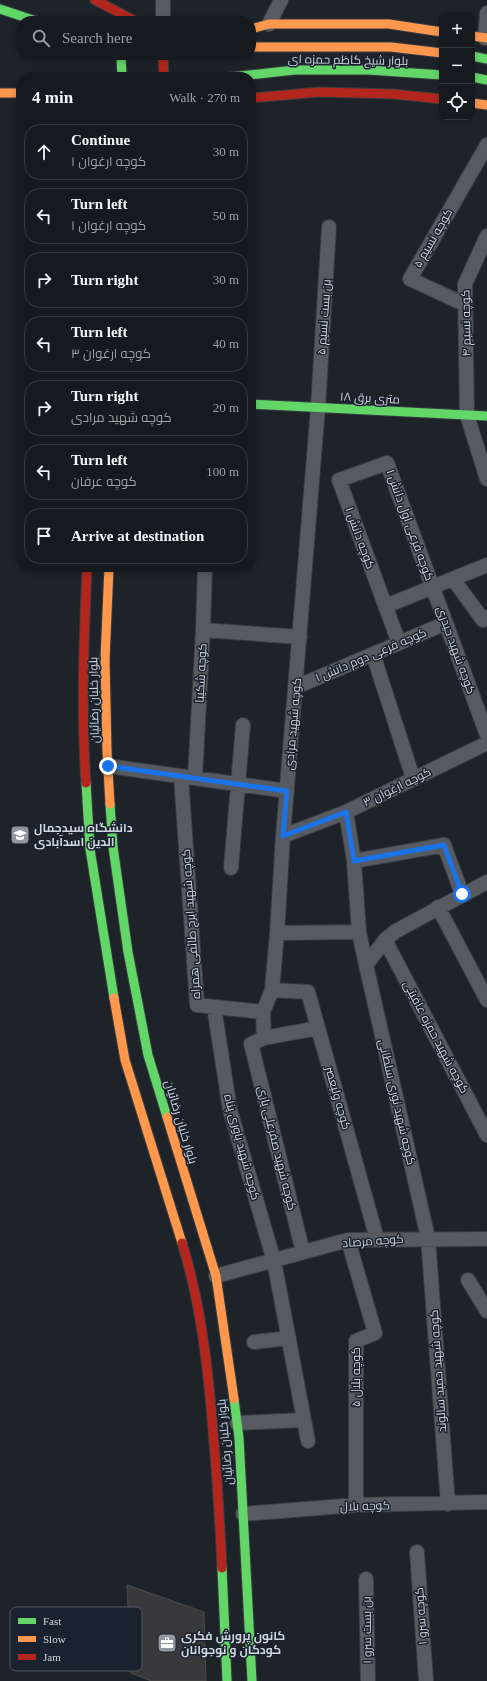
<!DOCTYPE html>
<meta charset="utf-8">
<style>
body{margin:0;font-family:"Times New Roman",Cairo,serif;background:#23272c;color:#f1f3f6}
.controls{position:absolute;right:12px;top:12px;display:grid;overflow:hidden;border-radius:8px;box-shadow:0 2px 6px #0003}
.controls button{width:36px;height:36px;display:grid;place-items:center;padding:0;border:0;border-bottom:1px solid #35383d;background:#161a1f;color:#f1f3f6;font:20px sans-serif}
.stop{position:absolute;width:12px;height:12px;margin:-9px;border:3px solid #1a73e8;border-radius:50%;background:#fff}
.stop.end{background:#1a73e8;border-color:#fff;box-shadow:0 1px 4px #0008}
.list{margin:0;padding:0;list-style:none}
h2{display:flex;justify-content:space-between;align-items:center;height:52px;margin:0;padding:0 16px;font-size:17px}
h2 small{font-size:13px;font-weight:400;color:#9ea1a4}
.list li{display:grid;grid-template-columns:26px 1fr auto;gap:12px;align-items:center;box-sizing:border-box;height:56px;margin:0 8px 8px;padding:0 8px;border:1px solid #35383d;border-radius:16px}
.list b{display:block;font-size:15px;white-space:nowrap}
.list p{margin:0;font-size:13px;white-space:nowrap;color:#9ea1a4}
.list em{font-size:13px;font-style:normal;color:#9ea1a4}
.icon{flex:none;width:22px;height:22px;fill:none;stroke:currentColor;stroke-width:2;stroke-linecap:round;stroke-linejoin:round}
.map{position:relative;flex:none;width:487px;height:1681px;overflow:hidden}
.search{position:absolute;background:#161a1f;box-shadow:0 2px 6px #0003;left:16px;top:16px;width:240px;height:44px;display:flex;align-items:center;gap:10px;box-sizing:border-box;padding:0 14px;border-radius:16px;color:#9ea1a4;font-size:15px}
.panel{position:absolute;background:#161a1f;box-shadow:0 2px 6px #0003;left:16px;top:72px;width:240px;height:500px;border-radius:16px}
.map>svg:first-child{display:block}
</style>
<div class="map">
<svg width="487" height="1681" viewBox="0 0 487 1681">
<rect width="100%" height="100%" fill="#1e2329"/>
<path fill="#39383a" stroke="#4c4c4c" d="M127,1585L204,1612L206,1681H151L131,1673Z"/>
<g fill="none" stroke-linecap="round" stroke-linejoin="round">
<defs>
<path id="street" d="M163,0V21
M269,24L281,0
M485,38L487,13
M487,236L465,284L467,415L487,479
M466,305L410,279L487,145
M453,579L483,620L487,617
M386,606L487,565
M203,630L300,637
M399,643L339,480L387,463L487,735
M373,654L413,778
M296,687L446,623
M108,766L287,791
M181,776L197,1005L263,1012
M195,778L203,630L205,567
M346,812L354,861L359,932L366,965L428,1238L448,1504
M283,836L346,812L487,743
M354,861L444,845L462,894
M231,868L243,725
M438,907L487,1000
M277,933L359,932
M385,940L487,1135
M366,965L385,940L396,931L487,882
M272,990L308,992L377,1239
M214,1007L230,1110L274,1261L308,1441
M264,1038L263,1012L272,990L277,933L283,836L318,407L329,227
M348,1240L375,1333L356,1341V1505
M303,1252L251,1044L264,1038L318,1028
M216,1276L348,1240L487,1239
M468,1280L487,1311
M254,1342L289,1338
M237,1423L304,1420
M243,1514L356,1505L487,1502
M417,1552L426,1681
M366,1579L368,1681"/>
<path id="fast" d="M0,9L36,21
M121,55L122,77
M472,56L487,59
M230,77L295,70H369L442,75
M472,77L487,80
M251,404L487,416
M86,783L90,849L114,998
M110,804L113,847L128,952L148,1055L167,1117
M234,1399L239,1438L252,1681
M222,1568L227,1681"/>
<path id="slow" d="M251,29L269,24H389L442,32
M472,36L487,38
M251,47H391L442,53
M0,93H21
M472,103L487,105
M109,567L105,659L107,751L110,804
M114,998L125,1060L182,1243
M167,1117L216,1276L234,1399"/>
<path id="jam" d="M95,0L135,21
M163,55L164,77
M251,98L319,92L393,94L442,99
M86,783C81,711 84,639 87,567
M182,1243C201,1304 208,1368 213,1431C217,1477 220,1522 222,1568"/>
</defs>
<use href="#street" stroke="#393d42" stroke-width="16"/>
<use href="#fast" stroke="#393d42" stroke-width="11"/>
<use href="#slow" stroke="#393d42" stroke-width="11"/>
<use href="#jam" stroke="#393d42" stroke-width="11"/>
<use href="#street" stroke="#575b61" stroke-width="14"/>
<use href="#fast" stroke="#63d668" stroke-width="9"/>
<use href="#slow" stroke="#ff974d" stroke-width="9"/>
<use href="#jam" stroke="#b3261e" stroke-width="9"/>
</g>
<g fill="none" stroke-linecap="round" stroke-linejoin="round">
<path stroke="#1a73e8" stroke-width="5" d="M108,766L287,791L283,836L346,812L354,861L444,845L462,894"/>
</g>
<defs>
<symbol id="university-square" viewBox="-11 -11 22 22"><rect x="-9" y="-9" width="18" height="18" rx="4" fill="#92979f" stroke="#19222e"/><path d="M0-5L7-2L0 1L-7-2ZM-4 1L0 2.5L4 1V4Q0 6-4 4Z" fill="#fff"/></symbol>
<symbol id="office-square" viewBox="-11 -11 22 22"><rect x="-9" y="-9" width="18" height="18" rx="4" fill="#92979f" stroke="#19222e"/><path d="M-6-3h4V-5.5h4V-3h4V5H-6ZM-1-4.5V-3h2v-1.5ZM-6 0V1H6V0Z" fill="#fff"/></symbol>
</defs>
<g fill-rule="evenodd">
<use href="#university-square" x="9" y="824" width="22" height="22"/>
<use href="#office-square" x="156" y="1632" width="22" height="22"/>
</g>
<g text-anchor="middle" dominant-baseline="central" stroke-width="3" stroke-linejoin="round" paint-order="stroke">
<g font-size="12" fill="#d0d6df" stroke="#19222e">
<text transform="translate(348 60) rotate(1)">بلوار شیخ کاظم حمزه ای</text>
<text transform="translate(433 238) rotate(-60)">کوچه نسیم ۵</text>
<text transform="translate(324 317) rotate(-86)">بن بست نسیم ۵</text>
<text transform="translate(466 323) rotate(-91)">کوچه نسیم ۴</text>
<text transform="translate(370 398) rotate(3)">۱۸ متری برق</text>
<text transform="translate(410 525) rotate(70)">کوچه فرعی اول دانش ۱</text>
<text transform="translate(360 538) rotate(70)">کوچه دانش ۱</text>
<text transform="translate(456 650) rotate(70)">کوچه شهید حیدری</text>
<text transform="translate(371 655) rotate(-23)">کوچه فرعی دوم دانش ۱</text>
<text transform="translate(201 673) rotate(-87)">کوچه شکیبا</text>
<text transform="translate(94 700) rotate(-91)">بلوار خلبان رضائیان</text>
<text transform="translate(293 724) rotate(-85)">کوچه شهید مرادی</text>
<text transform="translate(397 787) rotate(-26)">کوچه ارغوان ۳</text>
<text transform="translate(191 924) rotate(-94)">کوچه شهید ایرج طائفی همراه</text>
<text transform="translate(436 1037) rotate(62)">کوچه شهید حمزه عافیتی</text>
<text transform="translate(338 1098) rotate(74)">کوچه ولیعصر</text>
<text transform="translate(397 1102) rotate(77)">کوچه شهید نوری سلطانی</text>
<text transform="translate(181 1122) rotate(73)">بلوار خلبان رضائیان</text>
<text transform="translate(242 1147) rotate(75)">کوچه شهید یاوری پناه</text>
<text transform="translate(277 1148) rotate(76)">کوچه شهید صفرعلی یاری</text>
<text transform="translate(373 1241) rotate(-4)">کوچه مرصاد</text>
<text transform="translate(438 1371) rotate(-94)">کوچه شهید حمید سالوند</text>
<text transform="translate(356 1377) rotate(-90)">کوچه بلال ۵</text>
<text transform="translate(225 1442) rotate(-95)">بلوار خلبان رضائیان</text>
<text transform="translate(365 1506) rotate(-2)">کوچه بلال</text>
<text transform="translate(421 1616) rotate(-94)">کوچه سرو ۱</text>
<text transform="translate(367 1630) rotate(-91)">بن بست سرو ۱</text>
</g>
<g font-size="12" font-weight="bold" fill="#d0d6df" stroke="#19222e" text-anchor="start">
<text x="34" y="828">دانشگاه سیدجمال<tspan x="34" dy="14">الدین اسدآبادی</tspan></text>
<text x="181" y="1636">کانون پرورش فکری<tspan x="181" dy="14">کودکان و نوجوانان</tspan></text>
</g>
</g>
<rect x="10" y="1607" width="132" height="64" rx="6" fill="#19222e" stroke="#505863" stroke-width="1"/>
<rect x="18" y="1618" width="18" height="6" fill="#63d668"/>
<rect x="18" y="1636" width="18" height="6" fill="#ff974d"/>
<rect x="18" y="1654" width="18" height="6" fill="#b3261e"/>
<g font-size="11" fill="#d0d6df">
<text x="43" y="1625">Fast</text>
<text x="43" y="1643">Slow</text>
<text x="43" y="1661">Jam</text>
</g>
</svg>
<div class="controls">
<button>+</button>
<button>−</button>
<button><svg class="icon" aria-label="locate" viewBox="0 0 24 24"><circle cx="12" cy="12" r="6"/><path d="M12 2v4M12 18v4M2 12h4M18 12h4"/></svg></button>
</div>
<div class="stop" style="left:462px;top:894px"></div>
<div class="stop end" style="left:108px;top:766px"></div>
<div class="search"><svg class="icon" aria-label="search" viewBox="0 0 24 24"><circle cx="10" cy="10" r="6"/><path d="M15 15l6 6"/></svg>Search here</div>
<section class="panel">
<h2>4 min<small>Walk · 270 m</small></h2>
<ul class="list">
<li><svg class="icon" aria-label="ahead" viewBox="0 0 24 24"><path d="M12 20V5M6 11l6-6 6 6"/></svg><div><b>Continue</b><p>کوچه ارغوان ۱</p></div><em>30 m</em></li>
<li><svg class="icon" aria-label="left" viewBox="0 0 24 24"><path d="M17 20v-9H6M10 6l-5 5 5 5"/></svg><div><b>Turn left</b><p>کوچه ارغوان ۱</p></div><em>50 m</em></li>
<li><svg class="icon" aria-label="right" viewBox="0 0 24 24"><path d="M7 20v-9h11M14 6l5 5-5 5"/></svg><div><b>Turn right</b></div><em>30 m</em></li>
<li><svg class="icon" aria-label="left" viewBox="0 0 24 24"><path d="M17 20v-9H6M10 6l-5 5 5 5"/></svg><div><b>Turn left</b><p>کوچه ارغوان ۳</p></div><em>40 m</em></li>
<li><svg class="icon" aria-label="right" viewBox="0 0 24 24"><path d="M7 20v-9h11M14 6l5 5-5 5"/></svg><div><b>Turn right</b><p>کوچه شهید مرادی</p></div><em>20 m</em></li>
<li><svg class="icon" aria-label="left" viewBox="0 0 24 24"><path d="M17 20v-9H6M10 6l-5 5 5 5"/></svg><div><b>Turn left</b><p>کوچه عرفان</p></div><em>100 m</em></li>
<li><svg class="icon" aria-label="arrive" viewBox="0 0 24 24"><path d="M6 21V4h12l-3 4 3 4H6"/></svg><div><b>Arrive at destination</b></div></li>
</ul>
</section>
</div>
